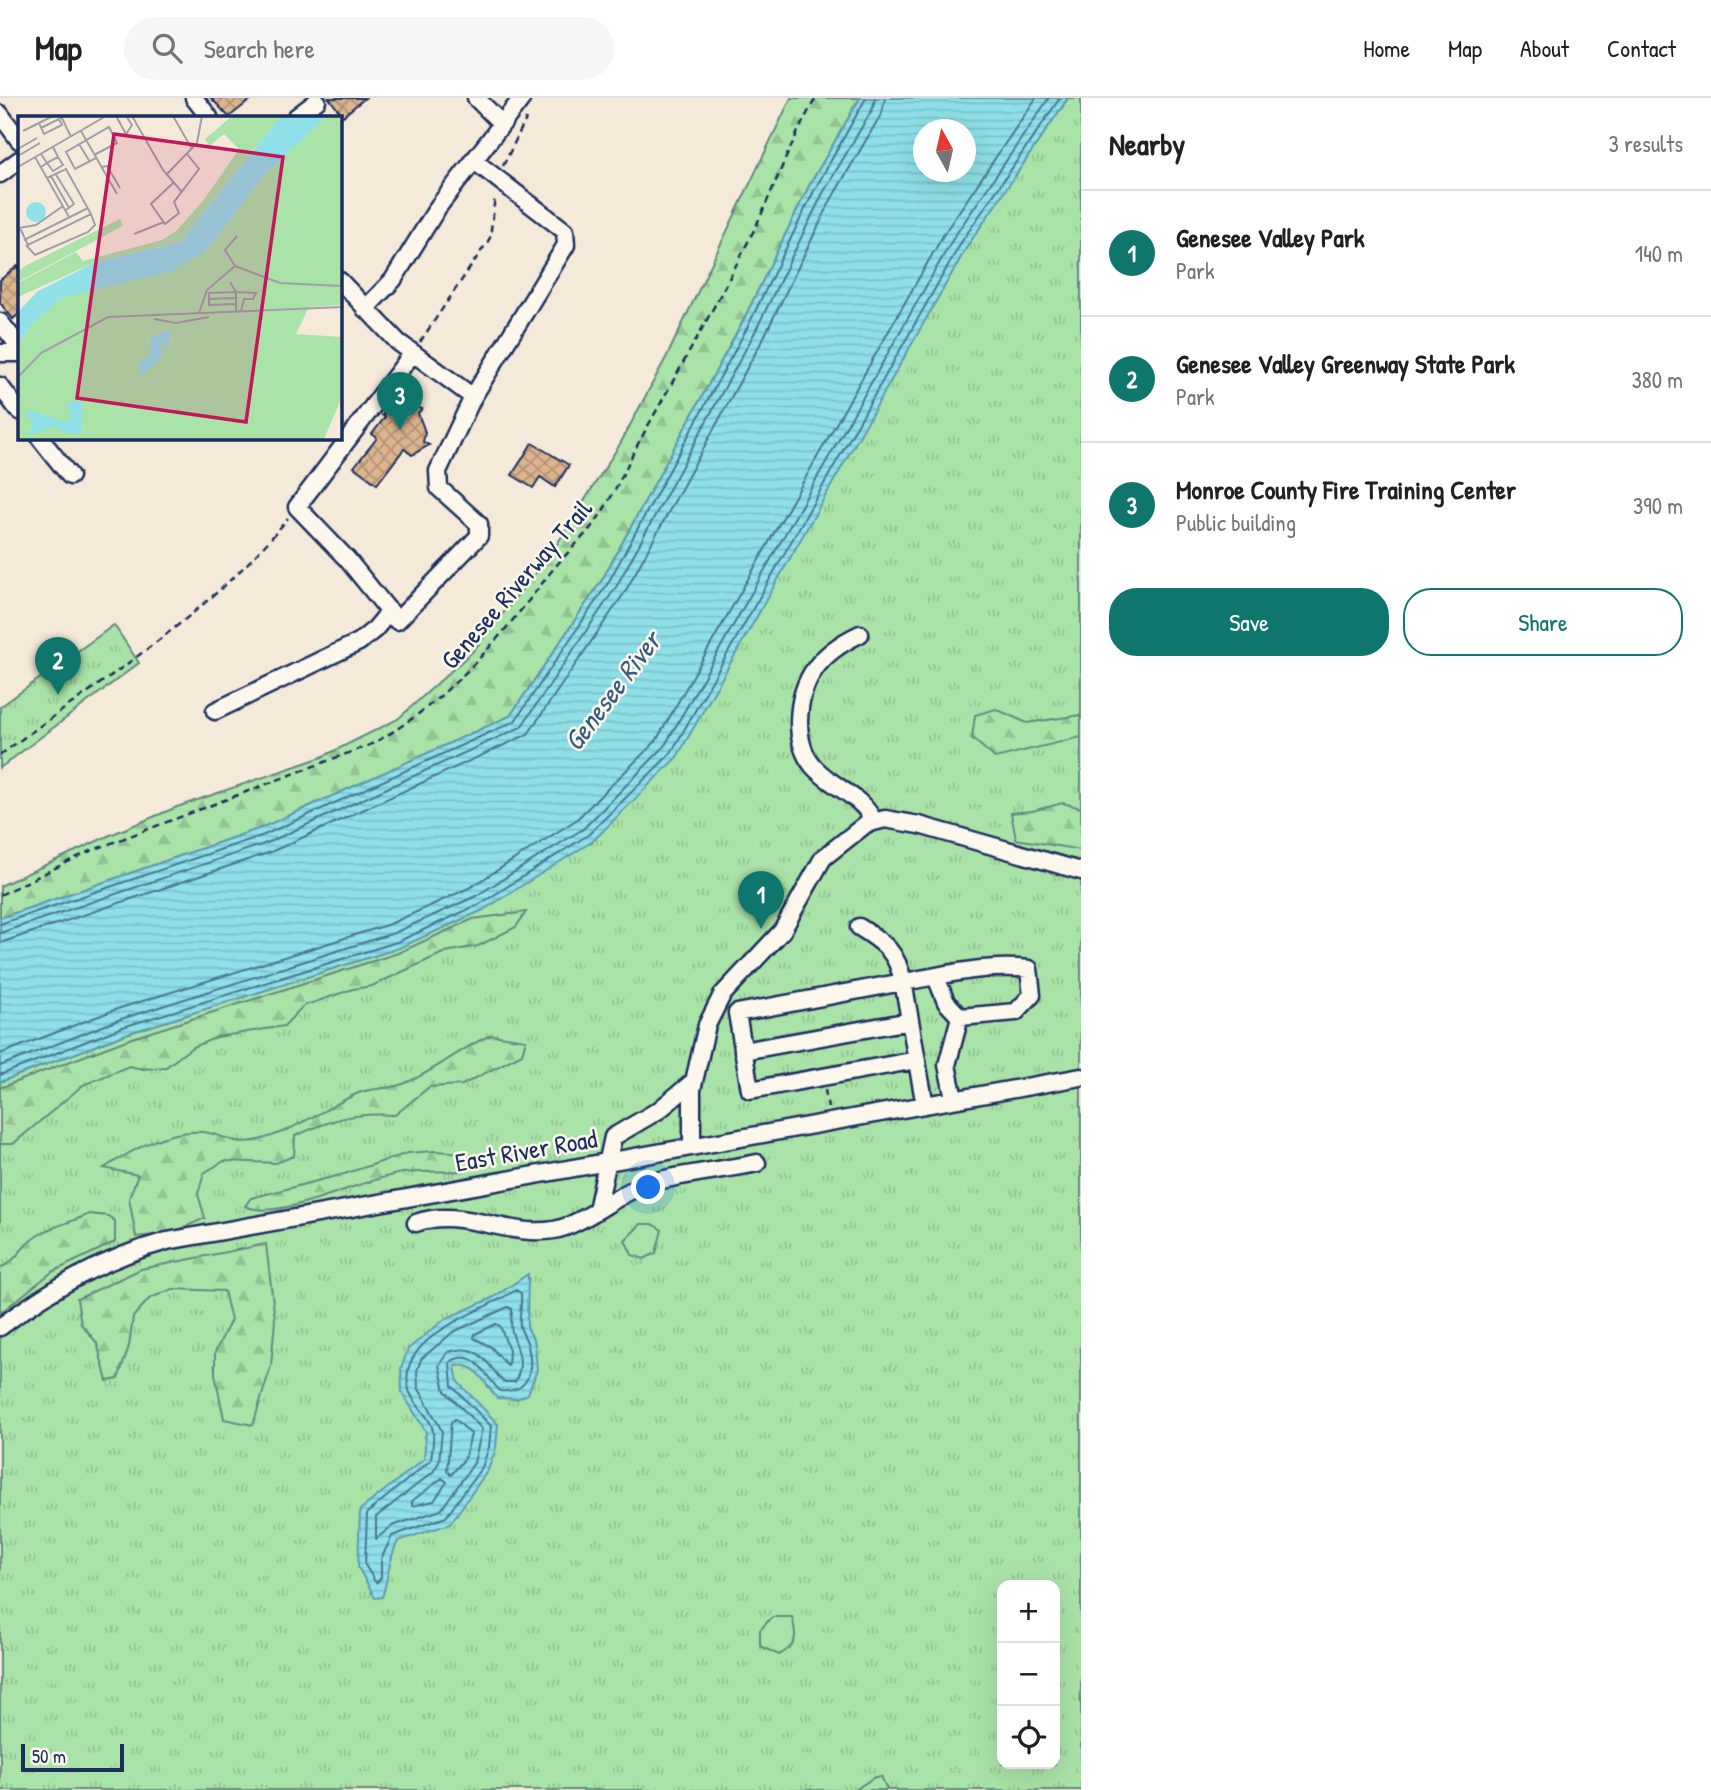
<!DOCTYPE html>
<meta charset="utf-8">
<style>
body{margin:0;font-family:"Patrick Hand",sans-serif;background:#f6f6f6;color:#202124}
.controls{position:absolute;right:21px;bottom:21px;display:grid;overflow:hidden;border-radius:14px;box-shadow:0 7px 28px #0002}
.controls button{width:63px;height:63px;display:grid;place-items:center;padding:0;border:0;border-bottom:2px solid #e0e0e0;background:#fff;color:#202124;font:35px sans-serif}
.compass{position:absolute;left:913px;top:21px;width:63px;height:63px;border-radius:50%;background:#fff;box-shadow:0 7px 28px #0002;rotate:352deg}
.scale{position:absolute;left:21px;bottom:18px;width:103px;box-sizing:border-box;padding-left:7px;border:4px solid #1b2f5e;border-top:0;font-size:19px;line-height:24px;white-space:nowrap;color:#1b2f5e;-webkit-text-stroke:5px #fbf7ec;paint-order:stroke}
.you{position:absolute;left:649px;top:1090px;width:24px;height:24px;margin:-18px;border:5px solid #fff;border-radius:50%;background:#1a73e8;box-shadow:0 0 0 10px #1a73e833}
.badge{display:grid;place-items:center;width:46px;height:46px;border-radius:50%;background:#0f766e;color:#fff;font-size:23px;font-weight:700}
.pin{position:absolute;translate:-50% -58px;filter:drop-shadow(0 2px 4px #0008)}
.pin::after{content:'';position:absolute;top:37px;width:24px;height:21px;background:inherit;clip-path:polygon(0 0,100% 0,50% 100%)}
.list{margin:0;padding:0;list-style:none}
h2{display:flex;justify-content:space-between;align-items:center;height:91px;margin:0;padding:0 28px;font-size:30px}
h2 small{font-size:23px;font-weight:400;color:#757577}
.list li{display:grid;grid-template-columns:46px 1fr auto;gap:21px;align-items:center;box-sizing:border-box;height:126px;padding:0 28px;border-top:2px solid #e0e0e0}
.list b{display:block;font-size:26px;white-space:nowrap}
.list p{margin:0;font-size:23px;white-space:nowrap;color:#757577}
.list em{font-size:23px;font-style:normal;color:#757577}
.actions{display:flex;gap:14px;padding:21px 28px}
.actions a{flex:1;padding:16px 0;border:2px solid #0f766e;border-radius:28px;text-align:center;font-size:24px;color:#0f766e}
.actions .main{background:#0f766e;color:#fff}
.icon{flex:none;width:38px;height:38px;fill:none;stroke:currentColor;stroke-width:2;stroke-linecap:round;stroke-linejoin:round}
.map{position:relative;flex:none;width:1081px;height:1692px;overflow:hidden}
header{display:flex;align-items:center;gap:42px;box-sizing:border-box;height:98px;padding:0 35px;background:#fff;border-bottom:2px solid #e0e0e0}
header strong{font-size:33px}
nav{display:flex;gap:38px;margin-inline-start:auto;font-size:24px}
.search{width:490px;height:63px;background:#f6f6f6;display:flex;align-items:center;gap:18px;box-sizing:border-box;padding:0 24px;border-radius:38px;color:#757577;font-size:26px}
main{display:flex}
aside{flex:1;background:#fff}
.map>svg:first-child{display:block}
</style>
<header>
<strong>Map</strong>
<div class="search"><svg class="icon" aria-label="search" viewBox="0 0 24 24"><circle cx="10" cy="10" r="6"/><path d="M15 15l6 6"/></svg>Search here</div>
<nav><a>Home</a><a>Map</a><a>About</a><a>Contact</a></nav>
</header>
<main>
<div class="map">
<svg width="1081" height="1692" viewBox="0 0 1081 1692">
<defs>
<pattern id="grass-tufts" width="24" height="20" patternUnits="userSpaceOnUse" patternTransform="scale(1.75)"><rect width="24" height="20" fill="#aae3a7"/><path d="M3 7l-1-3M5 7V3M7 7l1-3M15 17l-1-3M17 17v-4M19 17l1-3" fill="none" stroke="#92c392"/></pattern>
<pattern id="forest-firs" width="22" height="20" patternUnits="userSpaceOnUse" patternTransform="scale(1.75)"><rect width="22" height="20" fill="#aae3a7"/><path d="M5 1l3.5 6h-7zM16 11l3.5 6h-7z" fill="#92c392"/></pattern>
<pattern id="water-rules" width="6" height="5" patternUnits="userSpaceOnUse" patternTransform="scale(1.75)"><rect width="6" height="5" fill="#8fe0e8"/><path d="M0 2.5h6" fill="none" stroke="#7bc0c9"/></pattern>
<pattern id="building-cross-hatch" width="8" height="8" patternUnits="userSpaceOnUse" patternTransform="scale(1.75)"><rect width="8" height="8" fill="#dcb48d"/><path d="M0 0l8 8M0 8l8-8" fill="none" stroke="#b29376"/></pattern>
</defs>
<rect width="100%" height="100%" fill="#f5ead9"/>
<filter id="ink" filterUnits="userSpaceOnUse"><feTurbulence type="fractalNoise" baseFrequency=".0143" numOctaves="2"/><feDisplacementMap in="SourceGraphic" scale="14" xChannelSelector="R" yChannelSelector="G"/><feConvolveMatrix kernelMatrix="1 2 1 2 8 2 1 2 1" color-interpolation-filters="sRGB"/></filter>
<g filter="url(#ink)">
<path fill="url(#grass-tufts)" stroke="#628982" stroke-width="2" fill-rule="evenodd" d="M1068,0H1081V1692H0V984L126,936L399,850L886,288L968,147ZM1002,1487H1055V1666H1002Z
M114,527L139,565L0,670V609Z"/>
<path fill="url(#forest-firs)" stroke="#628982" stroke-width="2" d="M791,0H860L809,88L741,227L602,482L510,618L261,730L0,820V788L108,738L177,709L322,659L398,621L473,553L552,454L620,346L668,256Z
M996,611L1027,625L1081,617V639L995,660L972,640L975,617Z
M1063,705L1081,710V752L1016,741L1011,715L1032,713Z
M526,814L516,829L478,848L445,854L372,888L353,891L303,908L284,928L217,939L191,950L166,969L143,971L129,968L83,987L13,1046H0V990L129,941L398,855L473,821Z
M491,937L526,942L522,956L462,987L429,989L395,1017C352,1014 334,1021 295,1038L294,1058L276,1065L224,1063L204,1075L198,1096L205,1120L172,1135L136,1139L129,1100L138,1077L104,1070C133,1052 167,1031 203,1034C220,1035 231,1047 254,1043C286,1037 327,1010 356,996C371,989 388,992 403,986C435,974 460,950 491,937Z
M435,1053L466,1055L472,1063L464,1073C444,1074 423,1073 404,1075C364,1079 279,1125 245,1108L251,1100L344,1076L408,1055Z
M89,1116L108,1118L115,1123V1144L52,1174L0,1215V1170C16,1164 22,1147 37,1138C52,1128 73,1124 89,1116Z
M266,1146L275,1222L271,1268L253,1327L224,1321L215,1276V1254L231,1222L224,1193L173,1191L150,1200L133,1219L129,1248L118,1281L107,1283L97,1245L81,1226L77,1201L141,1171Z"/>
<path fill="#aae3a7" stroke="#628982" stroke-width="2" d="M641,1126H652L662,1132L656,1155L644,1161L632,1157L625,1142Z
M772,1519H792C797,1538 798,1547 779,1557L760,1548V1532Z
M881,1678L887,1692H855L873,1680Z"/>
<path fill="url(#water-rules)" stroke="#6199b1" stroke-width="2" fill-rule="evenodd" d="M860,0H1068L968,147L677,659L593,743L483,812L399,850L126,936L0,984V820L261,730L510,618L602,482L741,227L809,88ZM923,32H965V74H923Z
M528,1176L527,1229L535,1245L537,1272L528,1296L517,1301L497,1300C483,1285 478,1264 455,1268L458,1284L498,1326L496,1350L488,1372L450,1426L398,1443C388,1462 389,1479 382,1499L375,1500L358,1469L360,1412L424,1361L426,1334L402,1294L401,1271L408,1251L445,1221L494,1199Z"/>
<g fill="none" stroke-linecap="round" stroke-linejoin="round">
<path stroke="#497695" stroke-width="2" d="M0,826L264,737L515,623L608,485L747,230L815,91L866,0
M0,835L267,745L521,629L616,489L755,234L823,95L873,10L875,0
M0,845L271,754L528,636L625,494L764,239L832,100L882,15L885,0
M0,956L117,911L390,826L471,789L576,722L656,643L945,134L1036,0
M0,968L121,921L394,835L476,798L583,731L664,649L954,139L1049,0
M0,977L123,929L397,844L480,806L588,737L671,655L962,143L1060,0
M516,1192L521,1195C522,1206 519,1217 520,1228C521,1235 527,1241 528,1248C534,1273 529,1295 500,1293C485,1279 476,1248 450,1264L452,1288L491,1328L489,1349L482,1369L446,1419L392,1438L381,1461V1480L376,1485L365,1467L367,1415L431,1362C432,1353 434,1343 433,1334C432,1319 413,1307 409,1292C394,1238 483,1214 516,1192Z
M508,1209L512,1211C512,1218 510,1227 512,1234C518,1254 525,1264 515,1284H503C486,1264 479,1244 448,1254L439,1267L445,1293L482,1331L474,1365L441,1412L392,1428L376,1441V1419L433,1374L439,1364L442,1333L418,1289L417,1273L421,1261L453,1234Z
M496,1226L500,1228L509,1252L508,1268L491,1249L474,1240L475,1236Z
M455,1321L471,1336L465,1360L451,1377L447,1373L451,1324Z
M442,1380L447,1384L434,1403L412,1408V1403Z"/>
</g>
<path fill="url(#building-cross-hatch)" stroke="#1b2f5e" stroke-width="2" d="M211,0H253L229,19Z
M329,0H365L343,18Z
M19,167V216L13,221L0,205V182Z
M397,302L422,311L418,315L425,334L423,344L429,347L412,357L404,351L377,386L354,369L377,340L372,336L385,319L382,317Z
M532,345L569,367L555,389L540,379L533,390L512,377Z"/>
<g fill="none" stroke-linecap="round" stroke-linejoin="round">
<defs>
<path id="minor" d="M194,0L209,19
M476,0L502,26
M0,16L19,42
M296,19L317,3
M0,76L19,62
M340,183L398,244L473,299
M365,211L393,182L438,109L522,0
M0,224L19,248
M0,255H19
M412,256L297,409L347,461L397,523L479,438V426L439,390L438,373L473,299L566,147L565,133L473,62
M0,288L19,313
M40,340L70,378
M860,536C822,554 800,579 799,623C799,640 802,655 813,668C831,689 861,697 873,722
M215,613L359,544L375,531L390,513
M859,829C885,845 897,854 903,884C946,877 985,866 1029,871L1032,897L1016,914L960,919L947,967L954,1001
M936,879L946,904L960,919
M743,953L910,923
M917,962L750,992L737,915L903,884C911,925 917,966 925,1007
M692,1048V992L707,927L722,897L782,833L823,760L866,726L885,721L919,727L1081,773
M597,1112L613,1039L659,1012L694,983
M416,1125C460,1108 508,1140 554,1132C580,1128 615,1098 641,1088C669,1077 725,1072 757,1065
M0,1229C52,1190 104,1160 167,1143L1081,979"/>
</defs>
<use href="#minor" stroke="#1b2f5e" stroke-width="21"/>
<path stroke="#1b2f5e" stroke-width="2.5" stroke-dasharray="7 5" stroke-linecap="butt" d="M503,68L526,21
M420,244L490,140L495,98
M0,657C97,585 213,515 288,420
M0,797L88,754L372,646C445,606 497,544 547,479C562,459 581,443 596,423C616,395 627,365 644,335C682,267 720,200 755,130C776,86 791,42 816,0
M825,992L828,1010"/>
<use href="#minor" stroke="#fbf7ec" stroke-width="16"/>
</g>
</g>
<g text-anchor="middle" dominant-baseline="central" stroke-width="5" stroke-linejoin="round" paint-order="stroke">
<g font-size="26" fill="#1b2f5e" stroke="#fbf7ec">
<text transform="translate(516 486) rotate(-49)">Genesee Riverway Trail</text>
<text transform="translate(526 1052) rotate(-10)">East River Road</text>
</g>
<g font-size="28" font-style="italic" fill="#385b80" stroke="#fbf7ec">
<text transform="translate(612 593) rotate(-53)">Genesee River</text>
</g>
</g>
<g transform="translate(18 18)">
<rect width="324" height="324" fill="#f5ead9"/>
<path d="M309,0H324V189L291,191L278,218L324,221V281L306,323H0V230L13,209L43,182L187,136L244,62ZM102,103L105,109L101,112L0,166V156L7,150Z" fill="#aae3a7"/>
<path d="M214,0H263L162,126L78,146L0,181V167L58,136L65,145L144,124L158,115L185,85L221,33L206,18L191,30L187,23ZM319,0H324V13L316,12L305,26L298,18ZM324,107V140L306,136L296,116ZM286,130L278,139L241,143L234,139ZM302,151L317,154L320,161L284,167L242,157L238,152L291,157ZM152,156L160,157L63,183L35,203L41,214H27L22,206L44,183L62,176ZM152,175L157,179L107,189L98,199H92L94,189L89,187L101,183L113,186ZM112,203L106,231L102,229L105,209H93L84,221L82,207ZM33,250L40,253L39,257L9,293Z" fill="#aae3a7"/>
<path d="M263,0H309L244,62L187,136L154,155L43,182L13,209L0,230V196L20,175L78,146L162,126ZM8 96a10 10 0 1 1 20 0a10 10 0 1 1-20 0ZM153,213L150,232L139,226L145,236L142,243L122,261L121,246L132,240V222ZM64,285L63,318L46,316L36,310L10,320L15,307L8,299L12,294L47,306L54,301L49,286Z" fill="#8fe0e8"/>
<path fill="none" stroke="#9e9fa8" stroke-width="2" d="M43,0L53,21M98,0L108,18L114,9L108,0M114,0L145,54L163,75M155,0L174,33M21,7L26,18L44,9L41,3M23,12L43,2M5,15L35,0M63,15L99,78M61,28L72,46M0,33L19,22M23,38L29,47L40,41L35,31M76,39L99,27L91,11L48,36L57,53L78,42M0,40L22,27M17,41L51,101M0,51L88,0M23,51L29,47L35,55L45,49L40,41M83,51L89,50L102,72M37,57L56,88L48,94M148,59L179,27L184,0M33,60L51,92M155,67L133,88L147,108L161,97L156,86L181,53L169,38M1,112L18,109L45,90M2,112L10,129L73,98L48,53L29,62M116,118L146,106M6,124L70,92M8,129L17,139L70,116L77,109L73,98M217,150L207,134L219,120M212,166L218,176L238,177L235,183H226L223,195M191,183L218,182M218,188L191,189V177L218,176V195M181,197L189,174L217,150L262,167L324,170M136,203L158,207L191,201M0,261L23,237L90,201L324,191"/>
<path fill="#c2185b" fill-opacity="0.15" stroke="#c2185b" stroke-width="3.5" d="M96,18L265,41L228,306L59,282Z"/>
<rect width="324" height="324" fill="none" stroke="#1b2f5e" stroke-width="3.5"/>
</g>
</svg>
<div class="controls">
<button>+</button>
<button>−</button>
<button><svg class="icon" aria-label="locate" viewBox="0 0 24 24"><circle cx="12" cy="12" r="6"/><path d="M12 2v4M12 18v4M2 12h4M18 12h4"/></svg></button>
</div>
<svg class="compass" viewBox="-18 -18 36 36"><path d="M0-13l5 13h-10z" fill="#e53935"/><path d="M0 13l5-13h-10z" fill="#757577"/></svg>
<div class="scale">50 m</div>
<div class="you"></div>
<div class="pin badge" style="left:761px;top:831px">1</div>
<div class="pin badge" style="left:58px;top:597px">2</div>
<div class="pin badge" style="left:400px;top:332px">3</div>
</div>
<aside>
<h2>Nearby<small>3 results</small></h2>
<ul class="list">
<li><span class="badge">1</span><div><b>Genesee Valley Park</b><p>Park</p></div><em>140 m</em></li>
<li><span class="badge">2</span><div><b>Genesee Valley Greenway State Park</b><p>Park</p></div><em>380 m</em></li>
<li><span class="badge">3</span><div><b>Monroe County Fire Training Center</b><p>Public building</p></div><em>390 m</em></li>
</ul>
<div class="actions"><a class="main">Save</a><a>Share</a></div>
</aside>
</main>
